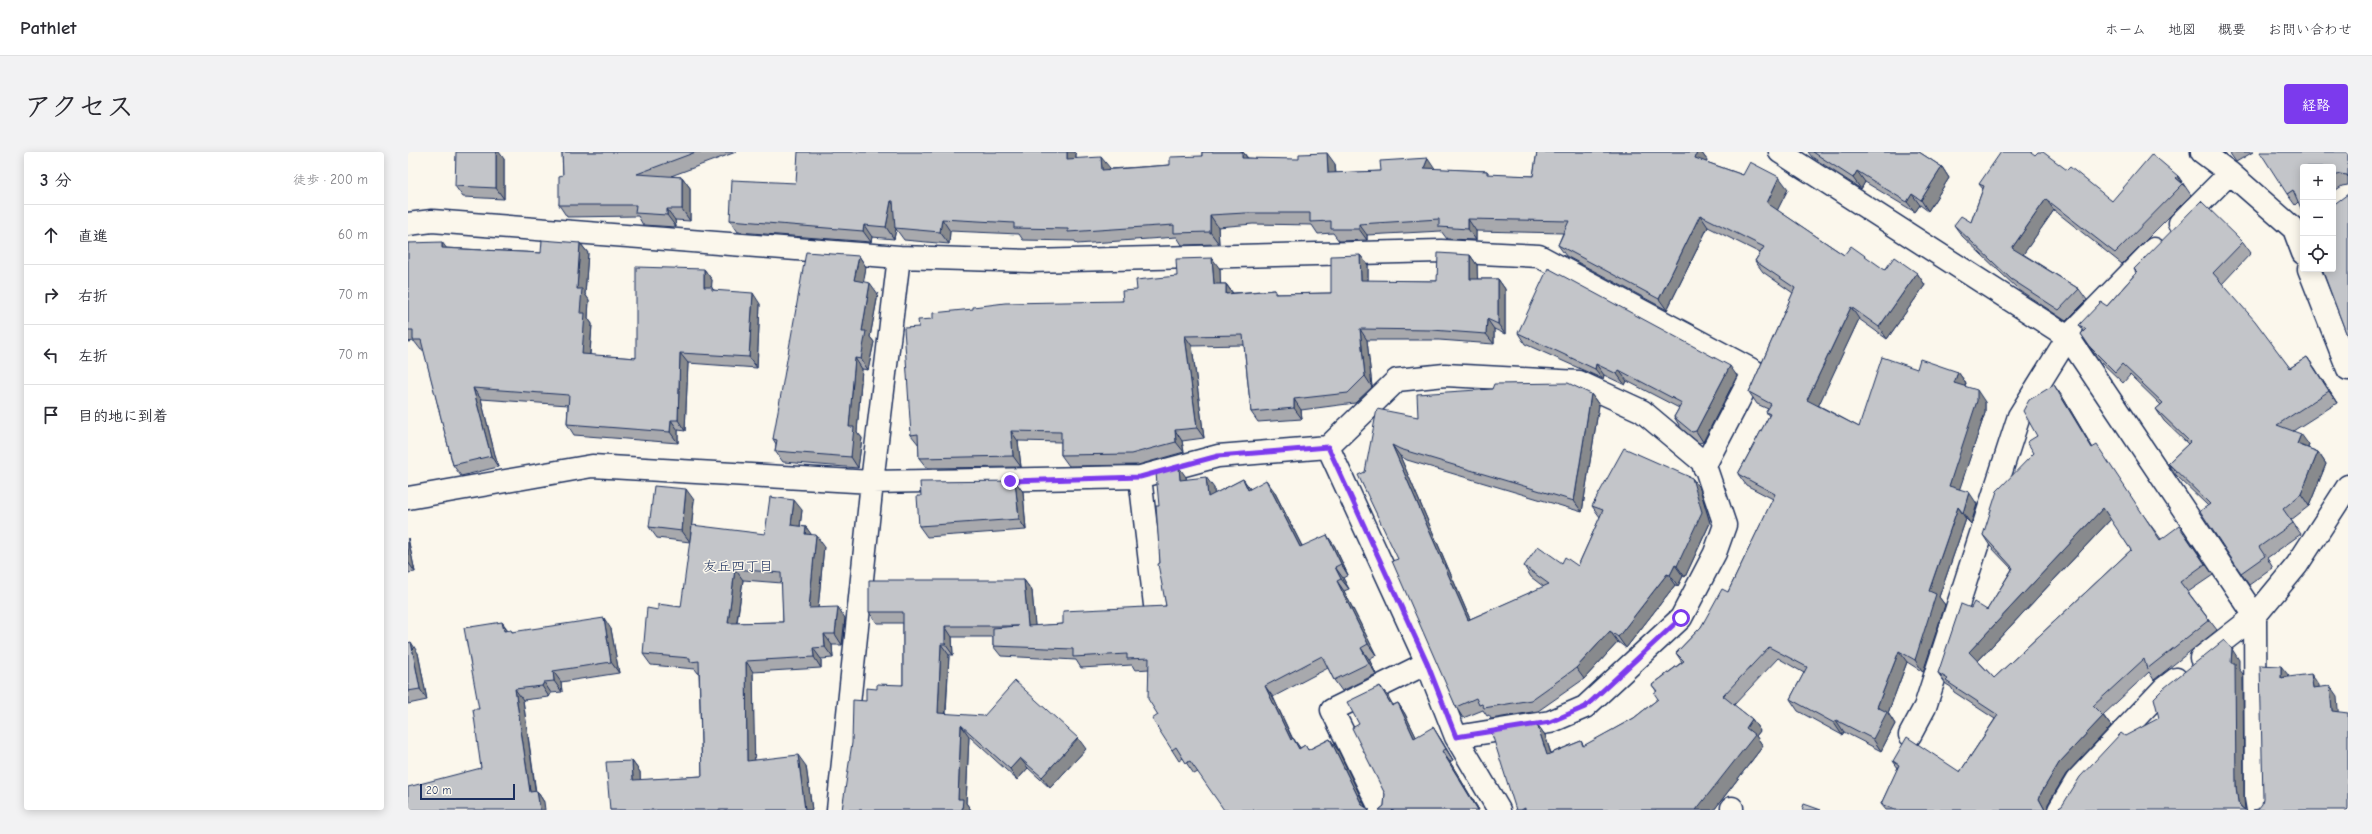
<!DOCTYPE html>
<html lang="ja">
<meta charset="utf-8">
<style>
body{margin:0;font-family:"Comic Neue","Klee One",sans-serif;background:#f2f2f3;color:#2b2b33}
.controls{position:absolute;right:12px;top:12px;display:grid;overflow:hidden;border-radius:4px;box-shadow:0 2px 10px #0003}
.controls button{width:36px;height:36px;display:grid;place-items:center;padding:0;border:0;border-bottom:1px solid #e1e1e2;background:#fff;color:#2b2b33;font:20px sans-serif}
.scale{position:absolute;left:12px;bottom:10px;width:95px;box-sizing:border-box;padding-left:4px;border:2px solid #1b2f5e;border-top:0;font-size:11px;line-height:14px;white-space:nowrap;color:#1b2f5e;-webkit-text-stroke:3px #fbf7ec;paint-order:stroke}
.stop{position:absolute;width:12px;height:12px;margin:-9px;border:3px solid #7c3aed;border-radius:50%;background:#fff}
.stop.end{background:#7c3aed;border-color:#fff;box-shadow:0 1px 4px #0008}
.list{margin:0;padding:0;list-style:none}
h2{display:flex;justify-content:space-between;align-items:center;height:52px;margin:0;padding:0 16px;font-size:17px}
h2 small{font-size:13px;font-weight:400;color:#7c7c81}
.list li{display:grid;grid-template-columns:26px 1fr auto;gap:12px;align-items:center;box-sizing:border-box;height:60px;padding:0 16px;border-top:1px solid #e1e1e2}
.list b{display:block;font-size:15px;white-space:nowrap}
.list em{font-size:13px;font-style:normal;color:#7c7c81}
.icon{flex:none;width:22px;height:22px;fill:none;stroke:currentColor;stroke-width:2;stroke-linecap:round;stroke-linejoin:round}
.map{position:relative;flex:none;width:1940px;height:658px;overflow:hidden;border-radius:4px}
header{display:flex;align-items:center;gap:24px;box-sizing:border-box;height:56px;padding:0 20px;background:#fff;border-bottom:1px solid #e1e1e2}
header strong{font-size:19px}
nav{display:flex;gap:22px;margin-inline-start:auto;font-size:14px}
.intro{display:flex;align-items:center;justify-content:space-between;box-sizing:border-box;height:96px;padding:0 24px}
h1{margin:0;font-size:28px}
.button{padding:10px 18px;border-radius:4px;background:#7c3aed;color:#fff;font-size:14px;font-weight:700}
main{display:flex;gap:24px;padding:0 24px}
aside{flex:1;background:#fff;border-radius:4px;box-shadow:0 2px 10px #0003}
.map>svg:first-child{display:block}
</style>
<header>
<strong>Pathlet</strong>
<nav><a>ホーム</a><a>地図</a><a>概要</a><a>お問い合わせ</a></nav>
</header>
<div class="intro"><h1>アクセス</h1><a class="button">経路</a></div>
<main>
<aside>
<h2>3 分<small>徒歩 · 200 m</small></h2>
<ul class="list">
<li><svg class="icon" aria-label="ahead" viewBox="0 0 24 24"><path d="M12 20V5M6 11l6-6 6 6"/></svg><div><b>直進</b></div><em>60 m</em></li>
<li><svg class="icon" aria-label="right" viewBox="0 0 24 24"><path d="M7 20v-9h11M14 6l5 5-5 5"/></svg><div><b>右折</b></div><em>70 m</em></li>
<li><svg class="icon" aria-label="left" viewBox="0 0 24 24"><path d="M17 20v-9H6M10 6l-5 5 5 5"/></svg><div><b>左折</b></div><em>70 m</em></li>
<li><svg class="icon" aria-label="arrive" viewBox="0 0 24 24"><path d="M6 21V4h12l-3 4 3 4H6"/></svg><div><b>目的地に到着</b></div></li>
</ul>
</aside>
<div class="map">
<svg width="1940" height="658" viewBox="0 0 1940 658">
<rect width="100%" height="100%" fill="#fbf7ec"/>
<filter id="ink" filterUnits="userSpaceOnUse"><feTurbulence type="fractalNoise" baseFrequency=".025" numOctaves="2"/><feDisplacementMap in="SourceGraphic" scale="8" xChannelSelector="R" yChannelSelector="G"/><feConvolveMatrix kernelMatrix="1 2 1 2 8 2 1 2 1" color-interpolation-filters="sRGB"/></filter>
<g filter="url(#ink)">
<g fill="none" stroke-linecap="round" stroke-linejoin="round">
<defs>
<path id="minor" d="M1372,0L1660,185L1847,464L1848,646L1850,658
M1794,0L1822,21L1886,77L1895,101
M1772,71L1822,21
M0,72L24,69L491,105L622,109L1033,99L1131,104L1346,219L1296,315
M1901,117L1940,217
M920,295L1019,511
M732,325L810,304L920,295L989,228L1037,223L1171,230L1234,259L1296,311L1317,373L1307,401L1273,466L1177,555L1142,570L1048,585L1091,658
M0,346L184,314L464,330L732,325L747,453
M1793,506L1847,464L1889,413L1940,334
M1502,583L1517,555L1611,264L1660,185L1746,97
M430,658L464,330L491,105
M973,658L924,558L1019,511L1048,585
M1324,658V656
M1651,658L1669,628L1755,537L1768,527"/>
</defs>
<use href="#minor" stroke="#1b2f5e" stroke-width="25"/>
<use href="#minor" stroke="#fbf7ec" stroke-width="22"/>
</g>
<path fill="#a8a9ad" stroke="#1b2f5e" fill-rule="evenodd" d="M154,0H328L263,24L274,25L282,36V69L267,68L268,75L235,73L230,64L159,65L151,53L155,23Z
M794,0H835L840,6L927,12L928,21L1027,17L1079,19L1082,23L1125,24L1129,0H1293L1299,8L1298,10L1335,23L1380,37L1369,58L1436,103L1477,118L1509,121L1517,133L1479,187L1451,167L1410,253L1451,275L1509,217L1550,220L1558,231L1557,234L1577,250V261L1551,337L1569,352L1563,372L1558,367L1531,445L1537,453L1515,520L1499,510L1480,561L1487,572L1473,599L1436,580L1434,583L1390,559L1382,547L1396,521L1370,506L1326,553L1344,567L1352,579L1348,584L1355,594L1306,658H1108L1129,572L1137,583L1143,601L1173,589L1176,594L1226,566L1250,547L1249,540L1244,533L1274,510L1268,501L1293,475L1320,440L1365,347L1338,333L1330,322L1361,264L1358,260L1360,257L1349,252L1341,240L1385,141L1355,120L1347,109L1352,101L1300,75L1259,158L1158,104L1150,93L1155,81L1068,79V88L1039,87L1033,79L959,83V88L931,89L925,81L910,82L904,73L845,72L810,75L811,92L774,93L769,85L669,92L667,89L615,88L611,82L542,79L541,92L496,88L488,77L486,87L464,85L463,90L330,80L322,68L388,31L668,2V7L702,16V17L762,13L794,4Z
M1400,0H1511L1534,15L1541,26L1520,59L1512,53L1507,60L1457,30L1453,37L1404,5Z
M1821,0H1845L1828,10Z
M1940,0V33L1934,34L1925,40V15L1887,53L1879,42Z
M1627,3L1704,49L1770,24L1783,43L1714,112L1646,58L1615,102L1671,137L1679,148L1658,169L1611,138L1554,84L1546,73L1563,70L1575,37L1571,32Z
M96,7V47L55,45L47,34Z
M1835,90L1843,101L1814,132L1882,216L1899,205L1929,251L1885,279L1901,293L1900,296L1910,300L1918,312L1901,354L1883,368L1893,382L1859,406L1865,416L1841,433L1833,421L1800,354L1768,323L1760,311L1780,292L1756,269L1748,257L1753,253L1722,223L1715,231L1690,207L1673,182L1675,179L1671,173L1699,154L1728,121L1726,117Z
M0,91L38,96L133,101L172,91L180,101L177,142L181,148L180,166L184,172L182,203L228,206L296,117L304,128L303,135L306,138L352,152L349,216L280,211L277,279L270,278V291L166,283L159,272L160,253L73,247L90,315L53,324L45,313L16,198H13L6,189L0,190Z
M952,103L960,113V129H1029L1062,103L1069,113V127H1090L1097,137V182L1086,177V192L1031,188H959L964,235L947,251L893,258L894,267L850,270L843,260L836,193L784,194L796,286L774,289L776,300L730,313L661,314L653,303V290L610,289L613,315L519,316L511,306V293L503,283L511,175L715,149L729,138L769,124L812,117V132H818L825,141L867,138L869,142L923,141Z
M451,104L458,115L455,130L470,142L462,185L466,190L460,218L454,217L449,280L454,286L450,316L375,310L367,299L368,292L365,287Z
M1110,181L1329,224L1295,290L1291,291L1273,276L1266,265L1271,256L1219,229L1217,233L1196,223L1195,227L1117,192Z
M1183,242L1191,253L1174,360L999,308L992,304L1062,467L1136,435L1123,425L1116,414L1154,411L1170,414L1192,365L1184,354L1284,326L1292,337L1302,371L1277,425L1275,424L1270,434L1267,433L1218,496L1210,490L1176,527L1130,559L1083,567L1081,563L1079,564L1075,558L1055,566L1048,555L957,320L1010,265Z
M1654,244L1685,296L1753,387L1779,385L1805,423L1780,440L1809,478L1746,528L1741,520L1695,563L1703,574L1658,622L1640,652L1639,658H1478L1473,652L1490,616L1485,609L1552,620L1587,567L1546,540L1543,535L1538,532L1530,521L1563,456L1579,458L1604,417L1582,394L1575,383L1626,301L1629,284ZM1703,367L1723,398L1586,526L1570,509Z
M778,325V327L806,336V342L835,327L842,337L866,339L894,394L926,393L940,423L935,426L941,437L936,439L968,503L961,507L968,522L934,539L926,528L920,516L865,545L885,587V586L892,596L897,593L900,598L922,587L930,598L958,655L790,620L786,622L775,606L771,609L764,598L750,563L741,517L727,518L724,513L673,516L668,508L593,504L585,494V485H544L545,503H541L538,562L678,597L642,636L620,616L609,628L561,584L558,651L563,658H434L458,549L469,537L495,533V471H469L461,460L616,428L624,439L627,474L655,472L758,454L752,411L751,354Z
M607,329L615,340L618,378L519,385L511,374L513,344Z
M286,348L282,390L249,386L241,375Z
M394,358L392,374L398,375L403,383L416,394L410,456L437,466L434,493H424L425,506L413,507V516L345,520L346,608L398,614L404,658H202L224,609L232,620V628L294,624L291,521H290L287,517L243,513L235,502L250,458L273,455L357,382ZM335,428L374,431L375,470L329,471Z
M0,386L7,420L0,421Z
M94,470L100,478L105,480L203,477L211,521L153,530L154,540L143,541L141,545L115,548L128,640L129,639L136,650L73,616L71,557Z
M0,491L10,501L19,548L0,552Z
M972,534L985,553L990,551L997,562L1008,585L1032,586L1045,608L1042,610L1071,658H971L976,654L977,642L951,572Z"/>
<path fill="#888a8d" stroke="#1b2f5e" d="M88,0H91L96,7V47L88,36Z
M659,0H666L668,2L667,19L659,7Z
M834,0H835L842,10L834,6Z
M1289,0H1293L1299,8L1296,18L1287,6Z
M919,1L927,12L928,33L920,21Z
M693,5L702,16V30L694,18Z
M1020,6L1028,18L1016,16Z
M1534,15L1541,26L1520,59L1513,48Z
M1449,19L1457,30L1453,37L1445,26Z
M1770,24L1777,35L1775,32L1768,26Z
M274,25L282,36V69L274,57Z
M1371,25L1380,37L1367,63L1359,51Z
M1504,42L1512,53L1507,60L1499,50Z
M1638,47L1646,58L1612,107L1604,96Z
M483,49L491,61L487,76L488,77L486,87L478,75Z
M259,57L267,68L268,75L259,63Z
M802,63L810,75L811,92L802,80Z
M1292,63L1300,75L1259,158L1251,147Z
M534,67L542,79L541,92L532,80Z
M1060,67L1068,79V88L1060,77Z
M951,72L959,83V88L951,77Z
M456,73L464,85L463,90L455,79Z
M34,90L42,101L34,96Z
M172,91L180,101L177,142L181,148L180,166L184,172L181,213L174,202L172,161L169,137Z
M952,103L960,113V139L953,128Z
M1062,103L1069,113L1070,137L1062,127Z
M451,104L458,115L454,139L446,128Z
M804,106L812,117L813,142L806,132Z
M296,117L304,128L303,145L296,135Z
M1509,121L1517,133L1479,187L1471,175Z
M1090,127L1097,137V182L1090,172Z
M462,131L470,142L462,185L466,190L460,218L453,207L454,179Z
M818,132L825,142H818Z
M345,141L352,152L349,216L341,205Z
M1443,155L1451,167L1408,259L1399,248Z
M1079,167L1086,177V192L1078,182Z
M952,177L959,188L964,235L957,224Z
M777,184L784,194L796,286L789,276Z
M272,201L280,211L277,279L270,268Z
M1899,205L1907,216L1929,251L1921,239Z
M447,206L454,217L449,280L454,286L450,316L443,305L441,275Z
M1188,212L1196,223L1195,227L1187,217Z
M1322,214L1329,224L1295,290L1288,279Z
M1211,218L1219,229L1217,233L1209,222Z
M1550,220L1558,231L1554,242L1546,231Z
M1646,233L1654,244L1691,307L1684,296Z
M65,236L73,247L90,315L83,304Z
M1569,238L1577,250V261L1549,345L1541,334Z
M1183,242L1191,253L1174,360L1166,349Z
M886,247L893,258L894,267L886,256Z
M263,268L270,278V291L262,280Z
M767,278L774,289L776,300L768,290Z
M603,279L610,289L613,315L605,304Z
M1893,282L1901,293L1897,303L1889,292Z
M984,293L992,304L1067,479L1060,468Z
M1910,300L1918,312L1901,354L1893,342Z
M771,315L778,325L780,339L772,328Z
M798,325L806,336L807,356L800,345Z
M1284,326L1292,337L1302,371L1277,425L1269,414Z
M835,327L843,338H840Z
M858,328L866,339L900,406L892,395Z
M607,329L615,340L618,378L611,367Z
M278,337L286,348L282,390L274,379Z
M1561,340L1569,352L1563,372L1555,361Z
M386,348L394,358L391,384L383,373Z
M1550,355L1558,367L1531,445L1537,453L1515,520L1507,508L1521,439Z
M1695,356L1703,367L1568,511L1561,500Z
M398,375L406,386L397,382Z
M408,383L416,394L409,467L401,456Z
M919,383L926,393L940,423L933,412Z
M0,386L7,420L0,410Z
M1267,413L1275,424L1270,434L1262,423Z
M927,415L935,426L941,437L933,427Z
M327,417L335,428L327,482L320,471Z
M1259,422L1267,433L1218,496L1210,485Z
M616,428L624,439L628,485L620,474Z
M929,429L936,439L968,503L960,492Z
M430,455L437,466L434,493L427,482Z
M196,466L203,477L211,521L203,510Z
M94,470L101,481L96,479Z
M537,474L544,485L545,503L537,492Z
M1202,479L1210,490L1176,527L1168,516Z
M416,482L424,493L425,506L417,495Z
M3,490L10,501L19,548L12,537Z
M533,492L541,503L537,572L530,561Z
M405,496L413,507V516L406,505Z
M953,496L961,507L968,522L961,511Z
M1824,497L1831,508V517L1835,522L1836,646L1837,658L1833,655L1830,650L1828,635L1823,511Z
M1491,499L1499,510L1480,561L1487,572L1473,599L1465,587L1469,555Z
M338,509L345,520L347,620L339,609Z
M1873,514L1881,524L1873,526Z
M145,519L153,530L154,540L146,529Z
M1903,522L1911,533L1912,546L1905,536Z
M136,530L143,541L141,545L134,534Z
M857,534L865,545L890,599L883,588Z
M972,534L980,544L991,565L984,554Z
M1922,534L1929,544L1931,570L1924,559Z
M107,537L115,548L129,651L122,640Z
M990,551L997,562L1014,597L1006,586Z
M1695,564L1703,574L1658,622L1640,652L1639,658H1637L1631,647L1633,641L1651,611Z
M1344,567L1352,579L1348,584L1355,594L1306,658H1288L1338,576Z
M1428,568L1436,580L1434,583L1426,571Z
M1129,572L1137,583L1147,615L1139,603Z
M553,573L561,584L558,651L563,658H554L550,647Z
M1025,575L1032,586L1045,608L1038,597Z
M670,586L678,597L642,636L634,625Z
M885,586L893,597H891Z
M922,587L930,598L959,658L954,653Z
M1034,599L1042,610L1071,658H1070Z
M390,603L398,614L404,658H397Z
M612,606L620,616L609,628L602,617Z
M224,609L232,620L233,639L225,628Z
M129,639L136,650L137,658H132Z"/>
<path fill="#c3c5c9" stroke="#1b2f5e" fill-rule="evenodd" d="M48,0H88V36L47,34Z
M154,0H288L229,22L274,25V57H259V63L227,61L228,53H151V24L155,23Z
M390,0H659V7L693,5L694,18L762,13V5L794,4V0H834V6L891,7V2L919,1L920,21L973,19L972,9L1020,6L1016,16L1079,19V22L1125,24L1129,0H1289L1287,6L1335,23L1342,10L1371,25L1359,51L1436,103L1443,94L1477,118L1486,105L1509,121L1471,175L1443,155L1399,248L1451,275L1474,205L1509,217L1512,207L1550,220L1546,231L1569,238V249L1541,334L1561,340L1555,361L1550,355L1521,439L1528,442L1507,508L1491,499L1469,555L1479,560L1465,587L1428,568L1426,571L1382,547L1399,515L1361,495L1315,544L1344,567L1338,576L1347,583L1288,658H1117V656L1113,658H1108L1083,579L1129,572L1139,603L1173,589L1175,594L1226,566L1250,547L1246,541L1249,539L1244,533L1276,509L1268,501L1293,475L1314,437L1320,440L1367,342L1330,322L1362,262L1358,260L1363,252L1341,240L1387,136L1347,109L1356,95L1292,63L1251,147L1150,93L1161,69L1060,67V77L1031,75V67L951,72V77H923V69L902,70V61H837L802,63V80L766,81V73L660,80V77L606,76V71L534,67L532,80L487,76L485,49H483L478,75L456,73L455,79L322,68L324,28L388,31Z
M1405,0H1511L1534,15L1513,48L1504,42L1499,50L1449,19L1445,26Z
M1593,0H1623L1627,3L1630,0H1635L1659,18L1662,15L1704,49L1744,2L1770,24L1768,26L1775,32L1707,101L1638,47L1604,96L1671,137L1651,158L1603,127L1546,73L1553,64L1563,70L1576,34L1571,32Z
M1852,0H1940V25L1939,23L1932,22L1925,24V15H1895V61L1885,38L1879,42Z
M1940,42V186L1914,117H1925V53Z
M1793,49L1835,90L1805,121L1847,169L1882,216L1899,205L1921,239L1869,273L1893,282L1889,292L1910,300L1893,342L1875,357L1885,371L1851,395L1857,404L1833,421L1792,359L1802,352L1760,311L1782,290L1748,257L1755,251L1714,212L1707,220L1682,195L1673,182L1678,177L1671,173L1693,150L1699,154L1729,120L1726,117Z
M134,88L172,91L169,137H174L172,161H177L174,202L228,206V115L296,117V135H304V138L345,141L341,205L272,201L270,268H263L262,280L159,272L161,243L65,236L83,304L45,313L13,188H5V178H0V91L34,90V96L133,101Z
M398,100L451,104L446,128L462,131L454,179H458L453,207L447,206L441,275H446L443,305L367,299L369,288L365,287Z
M1030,101L1062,103V127H1090V172L1079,167L1078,182L1024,178L952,177L957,224L940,241L886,247V256L843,260L835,183L777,184L789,276L767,278L768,290L723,302L653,303V280L603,279L605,304L511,306L510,282L503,283L496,176L511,175L510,168L525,167V161L565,157V155L597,151L715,149L714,139L729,138L728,128L769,124L768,107L804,106L806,132H818V142L867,138V142L923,141V104L952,103L953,128L1029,129Z
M1140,116L1322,214L1288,279L1284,280L1266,265L1274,251L1211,218L1209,222L1188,212L1187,217L1110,181Z
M1160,231L1183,242L1166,349L992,297L984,293L1060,468L1141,432L1116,414L1130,394L1154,411L1157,405L1170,414L1195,358L1184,354L1216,296L1284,326L1294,360L1269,414L1267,413L1262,423L1259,422L1210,485L1202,479L1168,516L1123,548L1076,556L1074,552L1071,553L1068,546L1048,555L984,409L990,407L950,323L957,320L969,257L1010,265L1009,242L1084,237L1086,232Z
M1646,233L1684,296L1689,293L1752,388L1771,374L1797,412L1772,430L1801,468L1739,517L1736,507L1685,554L1695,564L1651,611L1633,641L1631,647L1637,658H1638H1487L1473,652L1491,613L1485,609L1499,585L1552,620L1590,563L1538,529L1540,527L1530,521L1553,452L1563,456L1566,450L1579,458L1605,416L1575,383L1589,339L1626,301L1619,290L1629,284L1615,259L1621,248ZM1695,356L1723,398L1586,526L1561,500Z
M771,315L772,328L798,325L800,345L835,327L840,338L858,328L892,395L919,383L933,412L927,415L933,427L929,429L960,492L953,496L961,511L926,528L914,504L857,534L883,588L885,586L891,597L897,593L900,598L922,587L954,653L962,658H816L782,609L778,611L768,595L764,598L744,567L750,563L740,547L741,506L719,507V502L665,505V497L585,494V476L610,474H537V492H533L530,561L576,564L607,529L670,586L634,625L612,606L602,617L553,573L550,647H555L554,658H434L444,591L445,548L458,549V536L469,537V532L495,533V460H461V428H616L620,474L655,472V459L758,454L750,412L752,411L748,354H751L748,321Z
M607,329L611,367L511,374L509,344H513L512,330Z
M246,334L278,337L274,379L241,375Z
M362,345L386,348L383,373L398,375L397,382L408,383L401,456L430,455L427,482H416L417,495L405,496L406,505L338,509L339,609L390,603L397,658H202L198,610L224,609L225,628L294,624L291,509L282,510V506L235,502L239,456L250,458V452L273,455L284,373L357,382ZM327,417L373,421L375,470L320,471Z
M196,466L203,510L145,519L146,529L136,530L134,534L107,537L122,640L129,639L132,658H0V635L73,616L65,557H71L56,476L94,470L96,479L103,478L104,480Z
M1816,488L1824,497L1823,511H1827L1828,635L1830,650L1833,655L1837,658H1647L1654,654L1672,625L1713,581L1717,584L1751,566L1746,546L1756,536Z
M3,490L12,537L0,539V491Z
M1852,513L1873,514V526L1903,522L1905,536L1922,534L1924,559L1940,561V658H1845L1850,657L1854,652L1855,646Z
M972,534L984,554L990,551L1006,586L1025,575L1038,597L1034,599L1070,658H971L976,654L977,642L944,576L951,572L939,550Z
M1396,652L1413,658H1394Z"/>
</g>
<g fill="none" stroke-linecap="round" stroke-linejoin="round" filter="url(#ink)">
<path stroke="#7c3aed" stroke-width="5" d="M602,329L732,325L810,304L920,295L1019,511L1048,585L1142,570L1177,555L1273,466"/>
</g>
<g text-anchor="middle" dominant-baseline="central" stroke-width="3" stroke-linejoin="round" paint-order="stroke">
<g font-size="14" fill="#1b2f5e" stroke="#fbf7ec">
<text x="330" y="414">友丘四丁目</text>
</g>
</g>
</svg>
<div class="controls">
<button>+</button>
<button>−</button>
<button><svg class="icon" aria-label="locate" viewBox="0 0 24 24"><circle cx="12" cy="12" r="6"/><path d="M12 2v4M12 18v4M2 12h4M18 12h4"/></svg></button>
</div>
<div class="scale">20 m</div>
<div class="stop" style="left:1273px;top:466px"></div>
<div class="stop end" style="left:602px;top:329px"></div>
</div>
</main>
